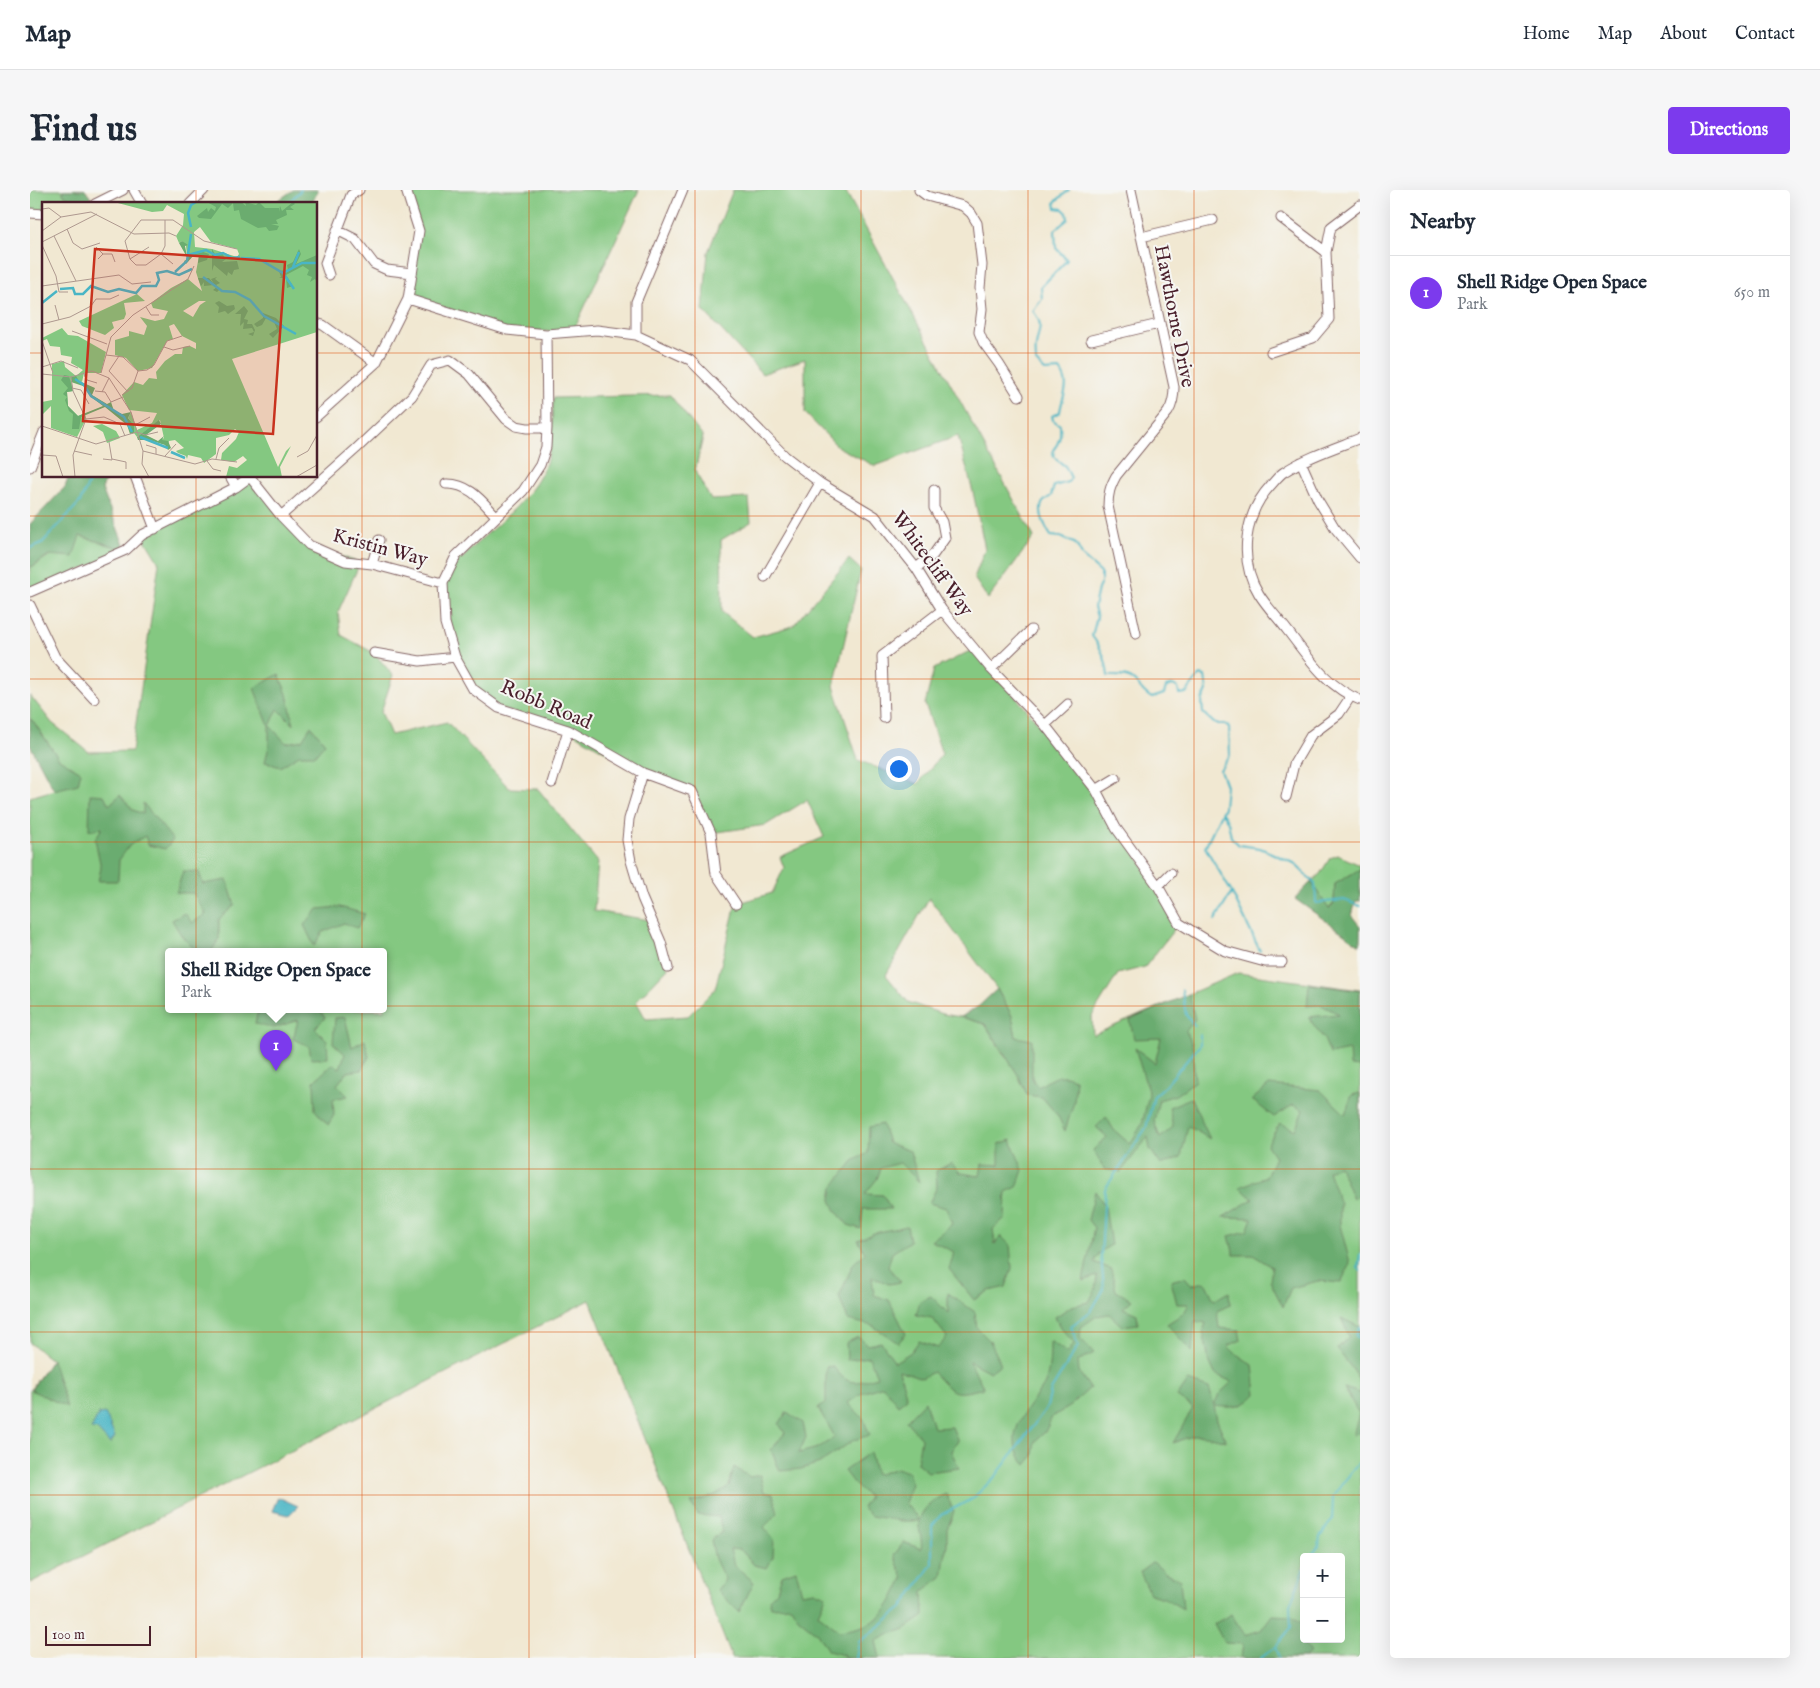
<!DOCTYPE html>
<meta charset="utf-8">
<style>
body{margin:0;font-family:"IM FELL English",serif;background:#f6f6f7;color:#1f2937}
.controls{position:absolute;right:15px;bottom:15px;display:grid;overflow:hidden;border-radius:5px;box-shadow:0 5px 20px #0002}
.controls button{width:45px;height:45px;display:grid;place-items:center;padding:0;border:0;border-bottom:1px solid #e0e1e3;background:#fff;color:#1f2937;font:25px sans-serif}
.scale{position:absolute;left:15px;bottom:12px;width:106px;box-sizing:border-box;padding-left:5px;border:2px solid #4a1f2b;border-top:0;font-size:14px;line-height:18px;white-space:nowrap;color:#4a1f2b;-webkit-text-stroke:4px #f6f6f2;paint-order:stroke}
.you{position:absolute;left:868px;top:578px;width:18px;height:18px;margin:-12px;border:4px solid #fff;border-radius:50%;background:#1a73e8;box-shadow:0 0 0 8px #1a73e833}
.badge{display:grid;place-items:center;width:32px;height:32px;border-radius:50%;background:#7c3aed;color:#fff;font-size:16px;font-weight:700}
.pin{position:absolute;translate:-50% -41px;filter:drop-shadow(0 1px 2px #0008)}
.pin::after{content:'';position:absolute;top:26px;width:18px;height:15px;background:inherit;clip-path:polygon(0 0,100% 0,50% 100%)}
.popup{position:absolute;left:135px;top:758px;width:222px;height:65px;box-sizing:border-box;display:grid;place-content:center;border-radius:5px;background:#fff;filter:drop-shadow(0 1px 4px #0005);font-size:16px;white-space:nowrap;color:#747a83}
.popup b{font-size:19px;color:#1f2937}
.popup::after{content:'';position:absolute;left:50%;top:100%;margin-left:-10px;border:10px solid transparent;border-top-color:#fff}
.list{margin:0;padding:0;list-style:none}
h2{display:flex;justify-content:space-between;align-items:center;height:65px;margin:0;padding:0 20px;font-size:21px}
h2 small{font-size:16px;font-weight:400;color:#747a83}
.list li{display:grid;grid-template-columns:32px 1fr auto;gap:15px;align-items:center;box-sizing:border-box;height:75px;padding:0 20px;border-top:1px solid #e0e1e3}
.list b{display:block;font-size:19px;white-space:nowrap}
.list p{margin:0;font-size:16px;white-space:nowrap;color:#747a83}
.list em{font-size:16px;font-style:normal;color:#747a83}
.map{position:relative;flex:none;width:1330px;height:1468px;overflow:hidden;border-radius:5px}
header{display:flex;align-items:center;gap:30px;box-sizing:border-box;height:70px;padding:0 25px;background:#fff;border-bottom:1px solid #e0e1e3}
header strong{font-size:24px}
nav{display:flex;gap:28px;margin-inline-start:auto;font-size:18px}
.intro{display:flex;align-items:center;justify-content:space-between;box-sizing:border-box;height:120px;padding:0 30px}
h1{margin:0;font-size:35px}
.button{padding:12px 22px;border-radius:5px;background:#7c3aed;color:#fff;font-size:18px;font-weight:700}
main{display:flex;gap:30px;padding:0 30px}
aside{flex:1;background:#fff;border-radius:5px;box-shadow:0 5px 20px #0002}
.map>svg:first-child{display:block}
</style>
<header>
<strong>Map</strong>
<nav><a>Home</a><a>Map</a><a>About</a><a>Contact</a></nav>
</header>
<div class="intro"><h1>Find us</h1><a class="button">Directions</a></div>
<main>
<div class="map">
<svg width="1330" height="1468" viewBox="0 0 1330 1468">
<rect width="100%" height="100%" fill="#f6f6f2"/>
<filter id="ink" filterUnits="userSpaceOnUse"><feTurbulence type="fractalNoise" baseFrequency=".02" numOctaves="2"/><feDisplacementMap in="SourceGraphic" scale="10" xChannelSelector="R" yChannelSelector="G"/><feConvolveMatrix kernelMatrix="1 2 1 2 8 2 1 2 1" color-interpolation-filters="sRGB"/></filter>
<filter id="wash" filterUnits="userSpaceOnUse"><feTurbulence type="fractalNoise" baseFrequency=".0096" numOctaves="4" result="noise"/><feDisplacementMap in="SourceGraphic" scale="20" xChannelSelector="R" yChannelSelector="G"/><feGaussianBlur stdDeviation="1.12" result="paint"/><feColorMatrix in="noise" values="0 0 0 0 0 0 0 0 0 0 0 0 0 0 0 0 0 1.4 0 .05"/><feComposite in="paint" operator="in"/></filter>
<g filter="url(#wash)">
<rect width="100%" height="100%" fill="#f1e8d2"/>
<path fill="#84c881" stroke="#677456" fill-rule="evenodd" d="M0,0H55L65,14H14V24L0,23Z
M376,0H609L543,142L477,140L378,109L389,41Z
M703,0H815L1004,347L958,409L944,388L955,359L943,302L928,246L845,276L808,257L775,223V169L732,184L673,120L678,62Z
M640,205L673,247L665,281L681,310L719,308L721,332L691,350L692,422L723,447L763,436L819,369L831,380L804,496L828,570L888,594L912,564L895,514L904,479L944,459L1066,600L1149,733L1115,777L1088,784L1062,826L1063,845L1208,783L1330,800V1468H702L560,1110L0,1393V1200L22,1170L0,1153V607L24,600L29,569L3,531L0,529V505L22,533L59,562L102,561L129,373L112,345L220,287L279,355L330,373L308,422L311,445L344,463L363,485L351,522L361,545L417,532L479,598L508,599L568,672L564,721L620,730L638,778L606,811L616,829L658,826L685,799L706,714L742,703L754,678L750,667L794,647L777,610L736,635L681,643L662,601L613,583L538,540L469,518L443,499L425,467L413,393L426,366L432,369C461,335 510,308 519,262C523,244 522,226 523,208ZM899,708L967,799L982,826L986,847L976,868L955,834L931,827L912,824L878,812L856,785ZM138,762H354V820H138ZM1274,1367H1311V1449H1274Z
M50,346L96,360L0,402V378Z
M1308,665L1330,675V679L1305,694L1304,713L1298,720L1281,692L1290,684L1300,668Z"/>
<path fill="#6bac6f" stroke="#5a664d" d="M33,0H55L65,14H46L33,4Z
M263,0H288L282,14H243Z
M39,286H77L72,299L96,360L50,346L43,367L19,365L0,378V334L35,297Z
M249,484L257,504L264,535L248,519L240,536L256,553L272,550L281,536L295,553L285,565H269L250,577L235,572L239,556V536L224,498Z
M0,529L3,531L29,569L51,582L48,594L24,600L0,555Z
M60,604L74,605L79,615L90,605L103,620L113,624V613L143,650L135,659L118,655L115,646L100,655L89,670L88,691H68L71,678L65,649L72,638L59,640Z
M1330,679V711H1326L1322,726L1330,736V755L1265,709L1281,692L1299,719L1304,713L1305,694Z
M153,681L169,682L173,694L197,690L205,715L189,729V749L181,762C160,762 152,747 142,730L155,723L162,733L176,724L163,703H146Z
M310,717L335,724L327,738L314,733L293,742L284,756L274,735L288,719Z
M1279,794L1330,801V877L1320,876L1319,860L1300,864L1294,849L1278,827L1309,824L1291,815L1277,816Z
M967,799L982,826L986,847L1002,850V888L1008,897C1023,888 1029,881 1046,890L1044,912L1035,941L1028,926L1012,907L997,905L988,885L955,834L931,827L949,816Z
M1159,804L1165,829L1156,841L1162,854L1165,891L1146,905L1129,910L1124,931L1130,948L1143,937L1139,917L1161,908L1180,949L1158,936L1151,967L1131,975L1120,959L1118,947L1091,982L1074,979L1063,960L1077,947L1066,937L1076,927L1084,940L1100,954L1112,934L1119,904L1105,858L1125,873L1131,848L1104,849L1100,830Z
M228,820H290L295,828L285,838L297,850L298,868L281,869L279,856L263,849L268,830L244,838L225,834Z
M315,827L322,857L335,850L339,867L331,880L317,882L307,895L318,906L303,909L304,925L298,935L285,920L284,891L303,874L310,878L315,864L303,853L305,828Z
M1239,895L1290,900L1315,924L1322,905L1330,903V1005L1323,1009L1309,976L1298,981L1310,1014V1035L1320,1073L1311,1093L1288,1091L1261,1098L1253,1117L1240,1091L1242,1077L1223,1065H1204L1199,1046L1217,1041L1222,1028L1193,1027L1223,1009L1209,997L1236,987L1245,967L1237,955L1250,933L1265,940L1273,920L1263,915L1244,927L1222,910Z
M852,934L858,953L880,961L889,992L870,973L851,978L847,989L835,1004L853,1005L861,1019H833L831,1039L818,1035L806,1021L801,1010L803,997L823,971L838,963L839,937Z
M981,950L993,980L987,997L976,1002L975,1028L963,1039L965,1054L971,1046L980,1055L982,1078L976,1097L959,1101L944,1110L919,1079L924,1062L901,1051L922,1034L916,1018L899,1013L907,997L906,981L921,973L931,983L950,986L952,974L969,975V954Z
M1065,1001L1075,1016L1081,1055L1070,1062L1064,1072L1081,1079L1086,1101L1102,1110L1093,1118L1107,1124L1108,1134L1092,1136L1079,1124L1067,1126L1051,1137L1050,1148L1064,1163L1048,1171L1049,1182L1060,1198L1040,1216L1022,1227L1015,1242L1005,1251L1003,1266L996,1275C973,1251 990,1228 1006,1206C1009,1202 1013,1198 1015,1193C1020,1181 1020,1164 1020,1151L1038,1163L1044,1153L1030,1137L1025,1127L1042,1116L1059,1112L1065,1100L1067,1086L1053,1091L1064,1038L1058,1030Z
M877,1036L880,1051L862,1063L858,1077L871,1092L859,1094L842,1087L844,1105L859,1110L876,1144L868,1153L843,1136L818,1130L809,1107L823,1074L835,1063L828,1050L844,1043Z
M1155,1087L1162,1095L1175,1092L1184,1110L1199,1102L1200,1115L1187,1121L1189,1138L1209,1140L1211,1150L1198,1156L1205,1163L1223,1175L1226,1204C1212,1219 1202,1218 1184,1216L1187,1230L1196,1251C1170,1244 1168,1243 1143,1253L1163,1218L1147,1207L1158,1191L1179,1198L1184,1215L1189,1204L1202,1192L1185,1184L1179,1171L1173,1141L1176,1133L1165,1131L1162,1162L1137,1134L1154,1123L1159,1114H1147L1141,1091Z
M918,1103L945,1122L947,1138L960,1151L971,1174L960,1182L939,1171L954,1198C924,1205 924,1206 903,1182L892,1188L869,1180L877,1208L868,1215L853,1196L832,1203L818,1213L833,1228L840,1245L824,1250L790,1273L771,1279L750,1281L741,1260L755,1243L749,1234L757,1222L773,1233L776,1247L769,1263L788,1258L805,1247L788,1218L796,1213V1177L803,1176C817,1196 825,1194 847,1187L839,1167L817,1170L816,1153L828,1147L838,1155L851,1152L865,1172L881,1162L889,1151L908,1158L917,1147L902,1128L886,1125L890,1111L901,1106L918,1123Z
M1311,1128L1330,1137V1193L1326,1184L1307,1159L1319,1146Z
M22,1169V1170L37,1217L1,1200Z
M1314,1198L1330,1203V1242L1323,1245L1329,1224Z
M895,1211L903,1238L922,1237L928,1251L921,1261L929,1278L898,1282L887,1273L891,1248L876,1231Z
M840,1262L846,1285L867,1278L878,1282L882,1294L875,1313L889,1330C894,1316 903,1311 916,1304L924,1322L917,1339V1354L912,1387L893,1401L894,1426L875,1439L858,1445L846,1451L850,1468H815L813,1465L798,1461L787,1443L769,1429L761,1416L741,1417L739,1409L747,1401L752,1385L766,1380L772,1403L784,1401L796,1406L788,1424L809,1441C850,1436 857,1423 873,1388L864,1365L874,1352L891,1359C893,1349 888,1341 889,1331H871L841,1326L832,1318L839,1307L824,1294L814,1281Z
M704,1277L720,1287L730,1285L734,1302L743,1304L748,1323L734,1337L744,1349L743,1367L737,1378L724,1375L711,1360L700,1359L704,1375L724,1392L709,1422L687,1400L695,1390L685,1369L681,1350L692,1342L689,1327L668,1325L661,1313L685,1305L699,1296Z
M1123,1372L1134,1382L1150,1390L1153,1419L1134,1408L1120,1404L1110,1382Z
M1201,1424L1215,1445L1231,1440L1242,1425L1261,1426L1274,1434V1444L1270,1450L1281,1462L1275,1468H1211L1213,1454L1195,1453L1184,1434Z"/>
<path fill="#49b5c5" stroke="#4a6a78" d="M75,1223L85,1247L80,1254L67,1240L61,1239L69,1224Z
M248,1307L268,1316L259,1325L242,1321Z"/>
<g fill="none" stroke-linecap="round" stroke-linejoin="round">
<path stroke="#49b5c5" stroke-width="2" d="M1039,0L1025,12L1026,18L1033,19L1037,23L1038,29L1025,40L1026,58L1037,70L1011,97L1012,109L1003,121C1015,136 1008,140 1006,156C1005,161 1006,167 1006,172L1015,181L1030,180C1042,196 1032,205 1030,222L1022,226L1023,230L1030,235C1031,245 1030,252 1023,260C1023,270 1028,270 1035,276C1037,279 1039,284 1041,288L1038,292L1024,296L1021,306C1018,308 1014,310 1012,314C1008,323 1016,339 1021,346L1031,347L1046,354L1053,367L1071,383V393L1068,399L1064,417L1067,427L1062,446C1072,459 1076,469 1078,486C1086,486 1097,485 1103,490C1110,496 1114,504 1122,508L1134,504L1136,497L1143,495L1148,498L1149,504L1156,503L1170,485L1175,486L1177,501L1172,511L1173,523L1185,534H1195L1199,537L1200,565L1190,580L1196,596L1194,617L1175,657L1202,703L1230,761
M257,14L271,0
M0,358L12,353L50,312L62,286
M1192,623L1198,632L1201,647L1209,655L1230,658L1264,673L1285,694L1286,713L1314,710L1330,716
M1185,730L1201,704
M1152,800L1156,825L1165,836
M1330,1064L1328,1078L1330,1080
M1330,1137L1326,1146L1330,1149
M1280,1367L1289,1356L1290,1347L1302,1330L1303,1306L1330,1271
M826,1468L829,1452L872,1418L902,1374V1336L911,1325L942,1309L966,1286L1017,1217L1021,1200L1048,1156L1041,1136L1061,1121L1074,1099L1071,1067L1075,999L1116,938L1124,906L1135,896L1170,855V845
M1231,1468L1245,1457
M1249,1468L1245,1457L1261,1438L1260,1415L1274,1380"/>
</g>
</g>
<g filter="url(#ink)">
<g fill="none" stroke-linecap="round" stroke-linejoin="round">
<defs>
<path id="minor" d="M104,0L112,14
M889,0L897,6L933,16L941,23L947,33L952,75L950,98L952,119L949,142L953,152L969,174L989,206
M1101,0L1144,197C1144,206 1143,214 1138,222L1086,286C1080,297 1078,304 1078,316L1106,444
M65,14L93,0
M160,14L174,0
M0,23L14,24
M1251,28L1296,62L1301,37L1330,15
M307,40L325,49L344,74L357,80L382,83
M1111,47L1183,30
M299,85L295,73L321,5L329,0
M378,109L477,140L516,144L567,140L606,145L660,170L755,266L790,293L845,326L886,378L912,420L961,479L1015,535L1066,600L1086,638L1128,696L1149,733L1195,761L1235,772H1252
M286,133L293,135L346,173
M516,144L517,238L516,257L510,275L493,301L426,366L413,393L415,433L425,467L443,499L469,518L538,540L613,583L662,601L681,643L686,684L706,714
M606,145V112L653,0
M1061,150L1129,134
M1241,162L1283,148L1299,129L1296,62
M286,227L346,173L378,109L389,41L376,0
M1330,248C1305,258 1277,267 1254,282C1249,285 1245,291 1241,295C1214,324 1208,370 1229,404C1237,417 1248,428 1257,440C1278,467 1297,497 1330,510
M1271,272L1288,310L1305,338L1330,368
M0,277L14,242
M105,286L125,339
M200,286L206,297
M220,287L251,326L279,355L315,371L342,374L413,393
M416,294C439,293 452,311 466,326
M251,326L326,259L382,206L401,175L420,170L439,184L476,229L486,236L497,238H517
M342,374L349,350
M886,378L903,365L915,348L912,332L904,318V300
M735,387L790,293
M0,402L96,360L112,345L206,297L221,286
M0,415L25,467L64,509
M344,463L390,471L425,467
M961,479L1001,440
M854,528L852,466L912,420
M1015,535L1038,514
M613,583L599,629L597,650L601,671L612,708L631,752L638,778
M522,593L538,540
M1066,600L1086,588
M1256,607L1264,574L1281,545L1309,524L1321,506
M1128,696L1141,683"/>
</defs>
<use href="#minor" stroke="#846565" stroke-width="11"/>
<use href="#minor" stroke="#fff" stroke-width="9"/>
</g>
</g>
<path fill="none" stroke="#e0560e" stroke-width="1" stroke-opacity="0.55" d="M166,0V14M332,0V1468M499,0V1468M665,0V1468M831,0V1468M998,0V1468M1164,0V1468M0,163H14M286,163H1330M166,286V1468M0,326H1330M0,489H1330M0,652H1330M0,816H1330M0,979H1330M0,1142H1330M0,1305H1330"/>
<g text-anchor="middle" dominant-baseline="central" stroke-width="4" stroke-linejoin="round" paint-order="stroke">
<g font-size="20" fill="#4a1f2b" stroke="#f6f6f2">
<text transform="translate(1144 126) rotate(79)">Hawthorne Drive</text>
<text transform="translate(350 358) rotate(15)">Kristin Way</text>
<text transform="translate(902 374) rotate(54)">Whitecliff Way</text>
<text transform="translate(516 515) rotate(23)">Robb Road</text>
</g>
</g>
<g transform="translate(12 12)">
<rect width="275" height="275" fill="#f1e8d2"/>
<path d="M72,0H275V130L190,157L236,265L244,249L249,244L238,265L240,275H184L187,264L195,266L205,258L201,254L192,260L179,258L180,251L194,237L197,230L193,227L187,233L174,236V252L162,261L159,256L146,253L145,257L144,254L136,251L134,249L142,246L133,238L127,239L126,243L119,238L122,236L118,218L95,235L92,231V223L86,216L89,210L95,228L110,221L115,211L87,208L80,193L92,180L101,183L107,176L115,177L114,170L123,159L133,152H140L141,145L148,144L154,147V141L140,134L132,122L127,124L131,137L125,139L110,166L96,169L84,156L73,153V138L87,134V129L102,133L105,124L98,115L113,119L122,117L126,109L111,106L109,101L129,86L146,77L160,89L154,70L157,54H145L144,44L140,39L137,41L134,34L141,23L142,12L125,3L121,9L110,10ZM158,25L169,40L195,47L197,52L195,55L170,47L153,45L152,30ZM157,99H164L158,103L151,115L141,109ZM95,92L103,99L82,101L84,112L82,117L70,120L72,126L63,133L40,124L37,119ZM20,126L26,133L36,134L64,150L59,171H42L40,180L29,175L31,189L25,190L26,204L36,214L43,211L44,217L35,235L9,226V204L0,213V200L10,198V162L22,159L23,165L34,174L41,168L29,161L30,155L19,153L18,145L8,144L5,137L0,139V136ZM60,222L74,229L78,236L65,241L61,230L51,224Z" fill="#84c881" fill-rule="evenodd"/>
<path d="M165,0H199L204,4L203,0L214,3L217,0L223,6H237V10L238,4L240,9L251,0L253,2L248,5L252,8H244L245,13L234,18L236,22H229L237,24L235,28L227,29L224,25L216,26L199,17L197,8L192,9L191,1L186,6L180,2L169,17L157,16L155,14L165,6L166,10L169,6L173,9L174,5ZM140,39L146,43L143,44L145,54L161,50L167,52L165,58L156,61L157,54L152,53L144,62L142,59L146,57L137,41ZM170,47L173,52L179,50L184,57L180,60L195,59L197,67L192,68L190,73L186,70L185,74L172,63L170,69ZM257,47L259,52L254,62L275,53V80L273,77L268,80L270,75L265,73L267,68L261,64L244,73L251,84L245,86L244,76H237L239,75L237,69L246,68L245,63L251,60ZM175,75L173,77L178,81L174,83L178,87L175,90L171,88L175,85L172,83L162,84V80L159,84L156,76H167L172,82L169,77ZM177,99L185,104L192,103L193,107L186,112L183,109L176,111L177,105L173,101ZM202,104L206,109L202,117L206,118L205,122H210L213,128L211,134L206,132L212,130L210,126L201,127L202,120L198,124L199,112H193ZM221,111L234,116L242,124L231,136L227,132L235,127L232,120L224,116L220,123L215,125L212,122L221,116ZM22,173L27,174L31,189L25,190L26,204L36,214L61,204L48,194L44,185L29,180V175L34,174L37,179L53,186L50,193L65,202L69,200L72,209L80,212L89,210L86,216L92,223V231L88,232L85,223L63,205L39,215L37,227H30L31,212L27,209L23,198L25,195L21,192L26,186L19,178ZM117,218L119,222L104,233L116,239L122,234L120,238L126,239L129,246L126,248L123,243L107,238H96L95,235Z" fill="#6bac6f"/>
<path fill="none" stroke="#49b5c5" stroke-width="2.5" d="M149,25L146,11L149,3L154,0M146,53L164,48L173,53L181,51L190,56L198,55M199,56L217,57L241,71L260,61H275M251,65L257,50M133,70L145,59L149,32M241,71L252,87M161,75L180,89L193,90L208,98L222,114L254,132M18,87L31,86L33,92H41L49,84L66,90L77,87L94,91L100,84H114L117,78L115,71L125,69L137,73L150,67M0,101L15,89M33,177L42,183L49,194L82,215L90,230M98,235L126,246M129,250L143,256"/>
<path fill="none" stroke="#ae988f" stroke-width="1" d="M0,7L7,6L19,15L49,10L92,32L127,31L134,34M123,18V44L119,52L104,63H94L88,57L83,39L99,18H131L162,39L195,47M25,27L31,41L40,47L58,41M0,29L19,15M12,34L34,79M0,40L55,12M0,43L14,74L17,90H26M54,45L61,52L56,57M61,52H70L73,60M119,52L131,62M88,57L107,45M0,84L77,73L90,82L109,80M13,103L17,118M104,105L109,113H117M0,122L28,115L49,104L54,97H68L77,93M30,129L65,142M0,139L11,171M122,145L131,148L148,144M64,153L81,155L96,169L105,168L112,163L125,139L140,134M77,154L67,169L86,190M0,165L19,159L36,166M59,171L69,135L91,113L146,77L152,64M0,172L29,175L50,169L67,176L89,210L101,249L153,262L170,257L195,260M29,175L31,189L44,217L31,253L33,275M43,175L42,171L45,178L55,181M30,186L39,188L47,202M53,189L63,190L69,200L81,195M60,190L67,176M80,193L90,186L96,169M44,217L62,215L78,222L83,234M93,223L108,215M0,224L54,242L95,230M95,230L103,233L116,230M104,243L114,246V252M32,249L50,253M101,249L100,262L107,275M0,253L14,254L21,275M123,254L134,242M255,255L266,249L275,233M61,257L70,258L67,240M70,257L84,260V267M174,257L177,246L187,236M165,259L171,267L179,269M254,275L275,263"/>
<path fill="#c8321e" fill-opacity="0.15" stroke="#c8321e" stroke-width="2.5" d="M53,47L243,60L231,232L41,219Z"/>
<rect width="275" height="275" fill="none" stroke="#4a1f2b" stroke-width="2.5"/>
</g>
</svg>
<div class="controls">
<button>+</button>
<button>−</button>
</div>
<div class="scale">100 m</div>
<div class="you"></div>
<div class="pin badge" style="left:246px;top:881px">1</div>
<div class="popup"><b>Shell Ridge Open Space</b>Park</div>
</div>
<aside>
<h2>Nearby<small></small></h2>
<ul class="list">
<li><span class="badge">1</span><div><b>Shell Ridge Open Space</b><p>Park</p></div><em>650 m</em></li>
</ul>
</aside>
</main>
